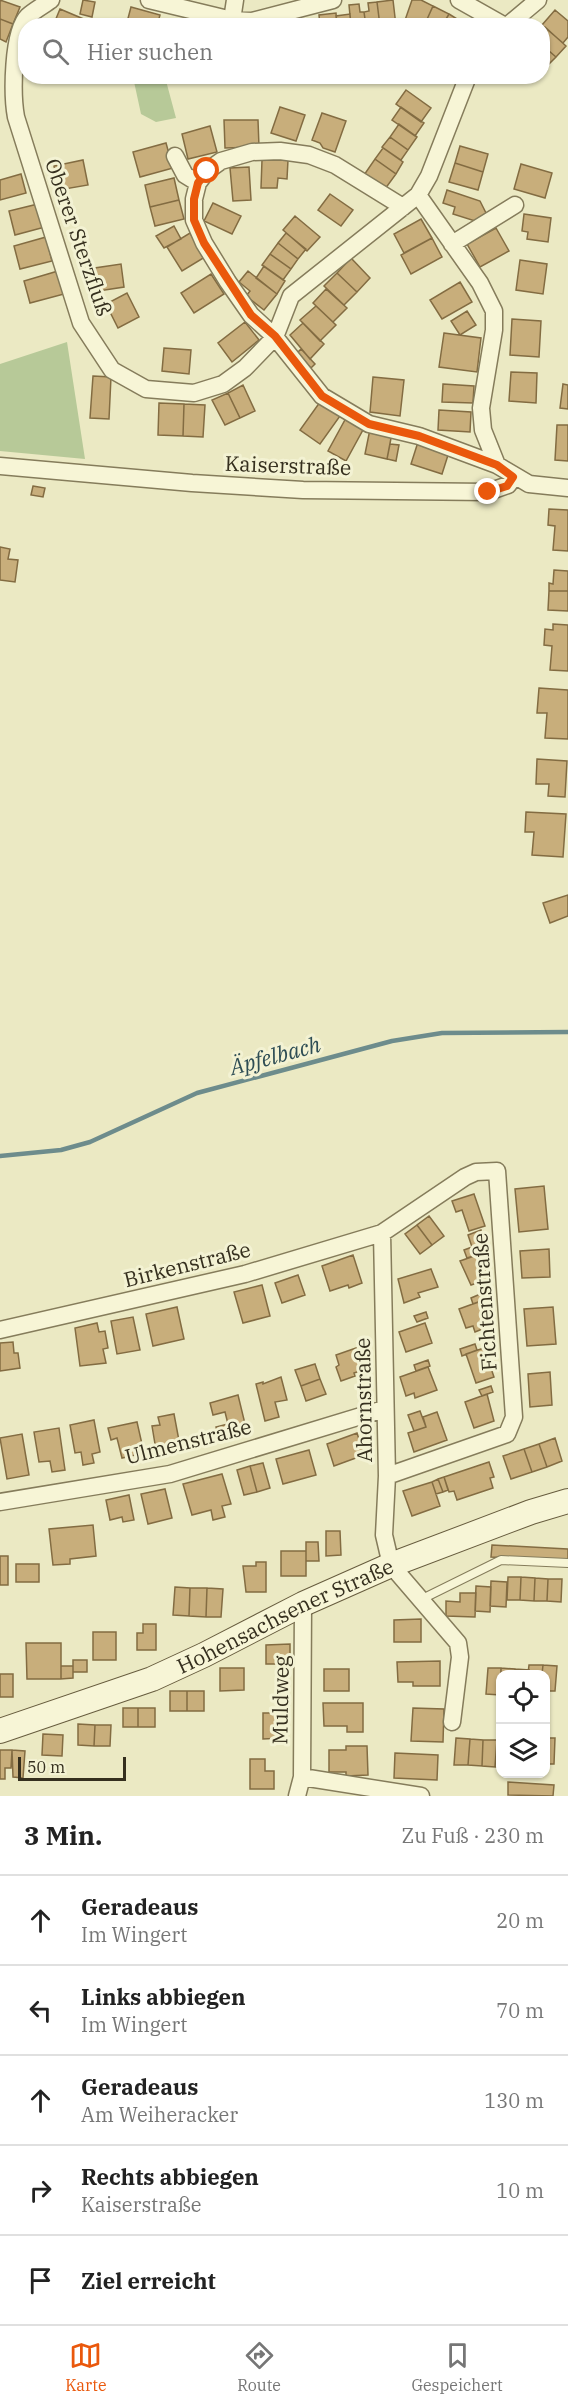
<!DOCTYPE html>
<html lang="de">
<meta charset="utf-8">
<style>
body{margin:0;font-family:"IBM Plex Serif",serif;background:#f6f6f6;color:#222}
.controls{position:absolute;right:18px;bottom:18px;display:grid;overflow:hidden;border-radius:12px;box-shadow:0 2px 4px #0004}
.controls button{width:54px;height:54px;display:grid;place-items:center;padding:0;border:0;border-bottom:2px solid #e0e0e0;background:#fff;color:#222;font:30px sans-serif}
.scale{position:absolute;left:18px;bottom:15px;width:108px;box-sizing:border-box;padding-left:6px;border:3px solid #352f1e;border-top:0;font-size:16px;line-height:21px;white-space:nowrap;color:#352f1e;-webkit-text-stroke:4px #f3f2d3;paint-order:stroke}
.stop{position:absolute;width:18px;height:18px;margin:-14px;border:4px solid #ea580c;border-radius:50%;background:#fff}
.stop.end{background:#ea580c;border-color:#fff;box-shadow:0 2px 6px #0008}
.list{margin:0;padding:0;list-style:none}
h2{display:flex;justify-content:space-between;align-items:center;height:78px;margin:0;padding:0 24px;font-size:26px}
h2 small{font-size:20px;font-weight:400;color:#767676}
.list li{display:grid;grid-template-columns:39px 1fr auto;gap:18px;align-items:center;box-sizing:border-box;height:90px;padding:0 24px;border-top:2px solid #e0e0e0}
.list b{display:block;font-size:22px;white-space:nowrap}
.list p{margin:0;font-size:20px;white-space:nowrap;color:#767676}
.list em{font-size:20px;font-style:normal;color:#767676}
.icon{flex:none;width:33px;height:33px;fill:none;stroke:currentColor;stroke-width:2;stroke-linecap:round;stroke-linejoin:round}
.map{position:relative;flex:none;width:568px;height:1796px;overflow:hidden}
.search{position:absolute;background:#fff;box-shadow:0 2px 4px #0004;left:18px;right:18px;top:18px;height:66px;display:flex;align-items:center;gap:15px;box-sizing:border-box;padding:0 21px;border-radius:24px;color:#767676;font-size:22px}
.sheet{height:528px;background:#fff}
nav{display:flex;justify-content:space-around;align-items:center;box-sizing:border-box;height:84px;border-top:2px solid #e0e0e0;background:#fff;font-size:16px;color:#767676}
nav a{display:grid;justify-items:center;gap:3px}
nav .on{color:#ea580c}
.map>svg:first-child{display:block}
</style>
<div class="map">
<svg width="568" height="1796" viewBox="0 0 568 1796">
<rect width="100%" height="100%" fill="#ebe9c3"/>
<path fill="#b7c998" d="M133,77H165L176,118L156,122L141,114Z
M67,342L85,459L0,451V364Z"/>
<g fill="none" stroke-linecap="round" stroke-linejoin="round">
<path stroke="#6d8c8c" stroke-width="4.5" d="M0,1156L61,1150L90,1142L197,1093L392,1041L442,1033L568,1032"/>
</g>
<path fill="#c8ae7b" stroke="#836c42" stroke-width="1.5" d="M0,0L20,7L13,24L0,19Z
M83,0L95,2L92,17L80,14Z
M393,0L396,26H380L377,2Z
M412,0H421L433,6L424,26H403Z
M377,2L380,26H366L364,12L369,11L368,3Z
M359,4L360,12H364L366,26H351L349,5Z
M433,6L449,14L442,26H424Z
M131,7L160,15L157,26H126Z
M60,9L86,20L84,26H53Z
M555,10L568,21V37L563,43L542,25Z
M336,13L337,26H320L319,15Z
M350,14L351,26H337L336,16Z
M449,14L462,22L460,26H442Z
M0,19L13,24L6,42L0,39Z
M174,19L194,23L193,26H173Z
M545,27L566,46L556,57L542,45V30Z
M542,45L556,57L546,67L542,63Z
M406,90L431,108L421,122L396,104Z
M280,107L305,115L296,141L271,133Z
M401,107L424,123L415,136L392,120Z
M322,113L346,121L335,152L323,148L320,143L312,140Z
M224,120H258L259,147L225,148Z
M399,124L417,137L408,150L390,137Z
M210,126L217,152L188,159L182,134Z
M390,137L408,150L401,160L382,147Z
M166,143L173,168L140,177L133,152Z
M460,146L488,154L483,172L455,163Z
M383,148L403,162L396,174L375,159Z
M375,159L396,174L385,189L364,175Z
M83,160L88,185L59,190L54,166Z
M262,160H288L287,179L278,178L277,188H261Z
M455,163L483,172L478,190L449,182Z
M521,164L552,173L545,198L514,189Z
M249,167L251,200L233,201L230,168Z
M21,174L26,193L0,200V180Z
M174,178L179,200L150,207L145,185Z
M447,190L480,201L486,213L475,221L453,214L455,207L443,203Z
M330,194L353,210L341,226L318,210Z
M179,200L184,219L155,226L150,207Z
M213,203L241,216L232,234L204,221Z
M38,204L45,227L15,235L9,211Z
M524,214L551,218L548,242L527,239L528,232L522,231Z
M295,216L320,237L307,251L283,230Z
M421,219L432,238L404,253L394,234Z
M174,226L181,239L164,248L156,236Z
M496,228L509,251L480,267L467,244Z
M190,233L205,257L182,271L167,247Z
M286,233L306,249L298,259L278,243Z
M46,237L52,261L20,269L14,246Z
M432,238L442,257L411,274L401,255Z
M278,243L298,259L291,269L270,254Z
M270,254L291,269L283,280L262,265Z
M351,258L370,278L357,292L337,273Z
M520,260L547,264L543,294L516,290Z
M121,264L124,287L92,292L88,269Z
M264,266L285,281L277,294L256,278Z
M58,271L64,294L30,303L24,281Z
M248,271L277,294L264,310L246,296L250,291L239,282Z
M337,273L357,292L344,305L324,286Z
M211,274L224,294L194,313L181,293Z
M460,282L472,302L442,319L430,300Z
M326,289L347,308L333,322L313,303Z
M127,293L139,317L118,328L106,304Z
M316,306L336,325L320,341L300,320Z
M467,311L476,325L460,335L451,321Z
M512,319L541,321L539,357L510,355Z
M245,322L259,340L232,362L218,343Z
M303,323L324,344L310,359L290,335Z
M444,333L481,338L477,372L439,367Z
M164,348L191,350L189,374L162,371Z
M301,349L315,364L311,368L297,353Z
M511,372L537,373L536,403L509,401Z
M93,376L111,377L109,419L90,418Z
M373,377L404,380L400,416L370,412Z
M443,384L474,386L473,403L442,402Z
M563,384L568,385V409L560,408Z
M243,385L255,411L240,418L228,393Z
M228,393L240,418L225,425L212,400Z
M320,402L340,416L320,444L300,430Z
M159,403L184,404L183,436L158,435Z
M184,404L205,405L203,437L183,436Z
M439,410L471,412L470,432L438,430Z
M346,418L364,428L346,461L328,451Z
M557,425H568V461L555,460Z
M370,429L392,433L387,459L365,454Z
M418,442L449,452L442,474L411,464Z
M390,444L399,445L396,461L387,459Z
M33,486L45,488L43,497L31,495Z
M549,509L568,510V551L553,550L555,526L548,525Z
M0,547L10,549L8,559L18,560L15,582L0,580Z
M554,570L568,571V591H549V583L553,584Z
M549,591H568V611L548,610Z
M553,624L568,625V671L550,670L552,646L544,645L545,629L553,630Z
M539,688L568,690V739L545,738L547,713H537Z
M537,759L567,761L565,797L548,796L549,784H536Z
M526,812L566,814L563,857L532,855L534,832H525Z
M568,895V916L550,923L543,903Z
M544,1186L548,1229L519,1232L515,1189Z
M474,1194L485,1226L469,1231L462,1210L456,1212L452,1201Z
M429,1216L444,1236L432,1245L417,1225Z
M417,1225L432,1245L420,1254L405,1234Z
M481,1230L485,1242L472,1247L468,1235Z
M480,1244L483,1253L467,1258L464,1250Z
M549,1249L550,1277L522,1278L520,1251Z
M480,1254L489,1279L471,1285L460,1261Z
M353,1255L362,1283L349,1288L348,1285L330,1291L322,1266Z
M431,1269L438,1287L418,1293L420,1297L404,1303L398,1279Z
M298,1275L305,1295L282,1303L275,1283Z
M262,1285L270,1316L243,1323L234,1292Z
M485,1292L487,1299L473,1304L471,1298Z
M481,1301L490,1326L475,1332L473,1326L466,1328L459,1309Z
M177,1307L184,1339L153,1346L146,1314Z
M553,1307L556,1344L527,1346L524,1309Z
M426,1312L428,1318L417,1322L414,1316Z
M133,1317L140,1350L117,1354L111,1321Z
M97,1323L99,1332L105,1331L108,1348L103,1349L106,1363L80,1366L75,1328Z
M425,1323L432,1343L406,1352L399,1332Z
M13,1342L14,1353H18L20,1368L0,1371V1343Z
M475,1344L477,1350L462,1356L460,1349Z
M356,1348L363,1370L354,1373L355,1376L341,1381L336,1367L339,1365L336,1355Z
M484,1348L494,1377L476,1383L466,1354Z
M428,1360L430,1366L416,1371L414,1365Z
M315,1364L320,1379L301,1386L295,1370Z
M428,1367L437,1390L415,1398L414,1393L406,1396L400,1377Z
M550,1372L552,1405L530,1407L528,1374Z
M281,1377L287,1400L275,1402L279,1417L265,1421L256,1384L263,1382V1384Z
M320,1379L326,1394L306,1401L301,1386Z
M491,1386L493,1392L482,1396L479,1390Z
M487,1394L494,1421L474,1428L465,1402Z
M238,1395L246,1428L219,1438L216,1427L228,1424L225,1412L213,1415L210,1403Z
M420,1411L426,1427L414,1431L408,1415Z
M437,1412L447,1440L414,1452L408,1433L426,1427L423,1417Z
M174,1414L180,1446L156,1450L152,1426L160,1425L158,1417Z
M94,1420L100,1452L92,1454L94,1463L83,1465L81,1452L75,1453L70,1425Z
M137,1422L144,1453L122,1458L117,1438L111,1440L108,1428Z
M59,1428L65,1470L52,1472L50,1461L39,1462L34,1432Z
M357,1433L364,1455L334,1466L327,1444Z
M22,1434L29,1475L7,1479L0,1438Z
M555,1438L562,1461L547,1467L539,1444Z
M539,1444L547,1467L532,1472L524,1449Z
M524,1449L532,1472L511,1479L503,1456Z
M309,1450L316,1475L283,1484L276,1459Z
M489,1462L494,1477L490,1478L493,1488L457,1500L454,1491L449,1492L444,1477Z
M263,1463L270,1488L257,1492L250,1466Z
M250,1466L257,1492L244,1495L237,1470Z
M222,1474L231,1504L222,1506L225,1517L213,1520L211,1510L192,1515L183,1484Z
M444,1477L448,1490L443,1492L438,1479Z
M438,1479L443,1492L436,1494L432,1482Z
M432,1482L440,1506L412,1516L403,1491Z
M165,1489L172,1518L148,1524L141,1494Z
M129,1495L134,1520L123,1522L122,1517L110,1520L106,1500Z
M93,1525L96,1556L70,1559V1564L53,1565L49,1529Z
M326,1531H340L341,1555L326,1556Z
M306,1542H318L319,1561H306Z
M492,1545L568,1549V1561L491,1557Z
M281,1551H306V1576H281Z
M0,1556H8V1585H0Z
M256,1562H266V1592H246L243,1566H256Z
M16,1564H39V1582H16Z
M508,1577H521L520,1600H507Z
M521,1577L535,1578L534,1601L520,1600Z
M535,1578L548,1579L547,1601H534Z
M548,1579H562L561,1602L547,1601Z
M491,1581L507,1582L506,1607L490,1606Z
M476,1586L491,1587L490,1612L475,1611Z
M175,1587L190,1588L189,1616L173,1615Z
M190,1588H207L206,1617L189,1616Z
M207,1588L223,1589L221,1617H206Z
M460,1593H476L475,1617L446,1616V1601L460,1602Z
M421,1619V1642H394V1620Z
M143,1624H156V1650H137V1633H143Z
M93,1632H116V1660H93Z
M26,1643H61V1679H27Z
M290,1644V1664H266V1645Z
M73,1660H87V1672H73Z
M440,1661V1686H413V1682H398L397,1662Z
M529,1665H543L542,1674H528Z
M543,1665L557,1666L555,1691H546V1674H542Z
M61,1666H73V1678L61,1679Z
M220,1668H244V1690L220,1691Z
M488,1668H501L500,1695L486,1694Z
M501,1668L515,1669V1674H501Z
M324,1669H349V1691H324Z
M515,1669L529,1670L528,1674H515Z
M0,1674H13V1697H0Z
M170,1691H187V1711H170Z
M187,1691H204V1711H187Z
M323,1703H363V1732H347V1726H324Z
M123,1708H138V1727H123Z
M138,1708H155V1727H138Z
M413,1708L444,1709L443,1742L411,1741Z
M263,1713H283V1738L263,1739Z
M78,1724L95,1725L94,1746L78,1745Z
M95,1725H111L110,1746H94Z
M43,1734L63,1735L62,1756L42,1755Z
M456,1738L470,1739L468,1765H454Z
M546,1738H555L554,1764H546Z
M470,1739L483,1740L482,1766L468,1765Z
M483,1740H497L495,1767L482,1766Z
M497,1740H500V1767H495Z
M346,1746H367L368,1775L346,1776V1772H329V1750H346Z
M0,1750H12L11,1768H5V1779H0Z
M12,1750L25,1751L23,1778L13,1777Z
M395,1753L438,1755L437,1780L394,1778Z
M250,1759H265V1771H274V1789H250Z
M508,1782L554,1785L553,1796L508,1795Z"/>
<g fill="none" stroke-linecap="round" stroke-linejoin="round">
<defs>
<path id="lane" d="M420,1600L501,1560L568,1563"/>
<path id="street" d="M51,0C44,5 35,10 28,16C12,32 12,95 16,117L81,323L112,370L146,389L194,393L223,384L245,368L275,337L291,296L418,195L429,176L468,76
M149,0L232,20L252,21L333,0
M459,0L505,26
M232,20L235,0
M507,26L538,0
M175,156L185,175L198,183
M418,195L480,283L494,311V330L481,408L483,430L497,465L529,484L568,488
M403,207L335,165L309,155L280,151L252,152L221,161L207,171L198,183L194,199V220L204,243L228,282L251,315L275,337L322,396L369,424L419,436L497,465
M452,244L515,205
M0,466L192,483L303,490L488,492L508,485L514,477
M382,1233L387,1476L384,1535L391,1565L458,1643L460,1657L452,1722
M0,1330L245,1274L382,1233L465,1177L476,1172L497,1171L514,1417L507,1434L387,1476
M0,1502L170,1474L384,1409
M302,1777L421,1796
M297,1796L302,1777L303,1604"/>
<g id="secondary">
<path id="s1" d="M0,1731L152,1679L204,1655L303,1604L391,1565L531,1512L568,1501"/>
</g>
</defs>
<use href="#lane" stroke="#857c5b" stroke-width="10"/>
<use href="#street" stroke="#857c5b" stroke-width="19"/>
<use href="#secondary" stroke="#675c3e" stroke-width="26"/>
<use href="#lane" stroke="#f7f5d6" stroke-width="8"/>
<use href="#street" stroke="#f7f5d6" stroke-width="16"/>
<use href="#secondary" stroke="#f7f5d6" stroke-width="24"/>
</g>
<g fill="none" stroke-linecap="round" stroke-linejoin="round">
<path stroke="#ea580c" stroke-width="8" d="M207,171L198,183L194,199V220L204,243L251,315L275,336L322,396L369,424L419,436L497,465L513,477L507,486L488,492"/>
</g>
<g text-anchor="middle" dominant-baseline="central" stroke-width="6" stroke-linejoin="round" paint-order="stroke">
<g font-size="21" fill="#352f1e" stroke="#f3f2d3">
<text transform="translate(79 237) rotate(71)">Oberer Sterzfluß</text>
<text transform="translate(288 465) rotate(2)">Kaiserstraße</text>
<text transform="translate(187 1264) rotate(-14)">Birkenstraße</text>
<text transform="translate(484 1302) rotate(-94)">Fichtenstraße</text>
<text transform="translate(363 1400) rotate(-91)">Ahornstraße</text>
<text transform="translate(188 1441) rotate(-14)">Ulmenstraße</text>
<text stroke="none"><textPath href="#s1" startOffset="308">Hohensachsener Straße</textPath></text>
<text transform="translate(280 1700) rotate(-89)">Muldweg</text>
</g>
<g font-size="22" font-style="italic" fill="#2e4d54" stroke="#f3f2d3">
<text transform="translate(275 1055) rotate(-15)">Äpfelbach</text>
</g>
</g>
</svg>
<div class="controls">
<button><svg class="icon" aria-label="locate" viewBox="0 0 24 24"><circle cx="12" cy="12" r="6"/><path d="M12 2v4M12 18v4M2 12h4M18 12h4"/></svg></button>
<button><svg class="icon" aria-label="layers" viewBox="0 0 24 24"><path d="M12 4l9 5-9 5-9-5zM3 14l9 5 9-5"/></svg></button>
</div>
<div class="scale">50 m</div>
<div class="stop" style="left:207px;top:171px"></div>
<div class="stop end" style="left:488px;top:492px"></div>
<div class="search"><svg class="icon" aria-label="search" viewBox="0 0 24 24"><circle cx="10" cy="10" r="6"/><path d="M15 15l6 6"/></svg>Hier suchen</div>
</div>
<section class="sheet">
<h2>3 Min.<small>Zu Fuß · 230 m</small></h2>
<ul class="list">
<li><svg class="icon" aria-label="ahead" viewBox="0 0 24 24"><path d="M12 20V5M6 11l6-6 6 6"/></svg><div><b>Geradeaus</b><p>Im Wingert</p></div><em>20 m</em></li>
<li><svg class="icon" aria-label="left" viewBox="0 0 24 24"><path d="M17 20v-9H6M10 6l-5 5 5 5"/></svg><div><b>Links abbiegen</b><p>Im Wingert</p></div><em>70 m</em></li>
<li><svg class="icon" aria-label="ahead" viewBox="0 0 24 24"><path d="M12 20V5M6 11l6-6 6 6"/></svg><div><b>Geradeaus</b><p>Am Weiheracker</p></div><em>130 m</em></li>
<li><svg class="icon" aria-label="right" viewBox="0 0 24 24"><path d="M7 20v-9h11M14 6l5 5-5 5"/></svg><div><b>Rechts abbiegen</b><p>Kaiserstraße</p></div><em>10 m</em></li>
<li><svg class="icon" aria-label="arrive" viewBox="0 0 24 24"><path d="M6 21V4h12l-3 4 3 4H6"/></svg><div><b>Ziel erreicht</b></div></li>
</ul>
</section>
<nav>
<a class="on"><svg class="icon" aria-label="map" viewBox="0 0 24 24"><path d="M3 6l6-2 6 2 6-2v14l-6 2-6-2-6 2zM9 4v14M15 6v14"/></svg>Karte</a>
<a><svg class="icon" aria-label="directions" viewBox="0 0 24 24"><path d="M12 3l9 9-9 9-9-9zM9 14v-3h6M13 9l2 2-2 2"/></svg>Route</a>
<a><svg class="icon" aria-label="saved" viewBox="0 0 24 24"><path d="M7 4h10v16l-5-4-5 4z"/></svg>Gespeichert</a>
</nav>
